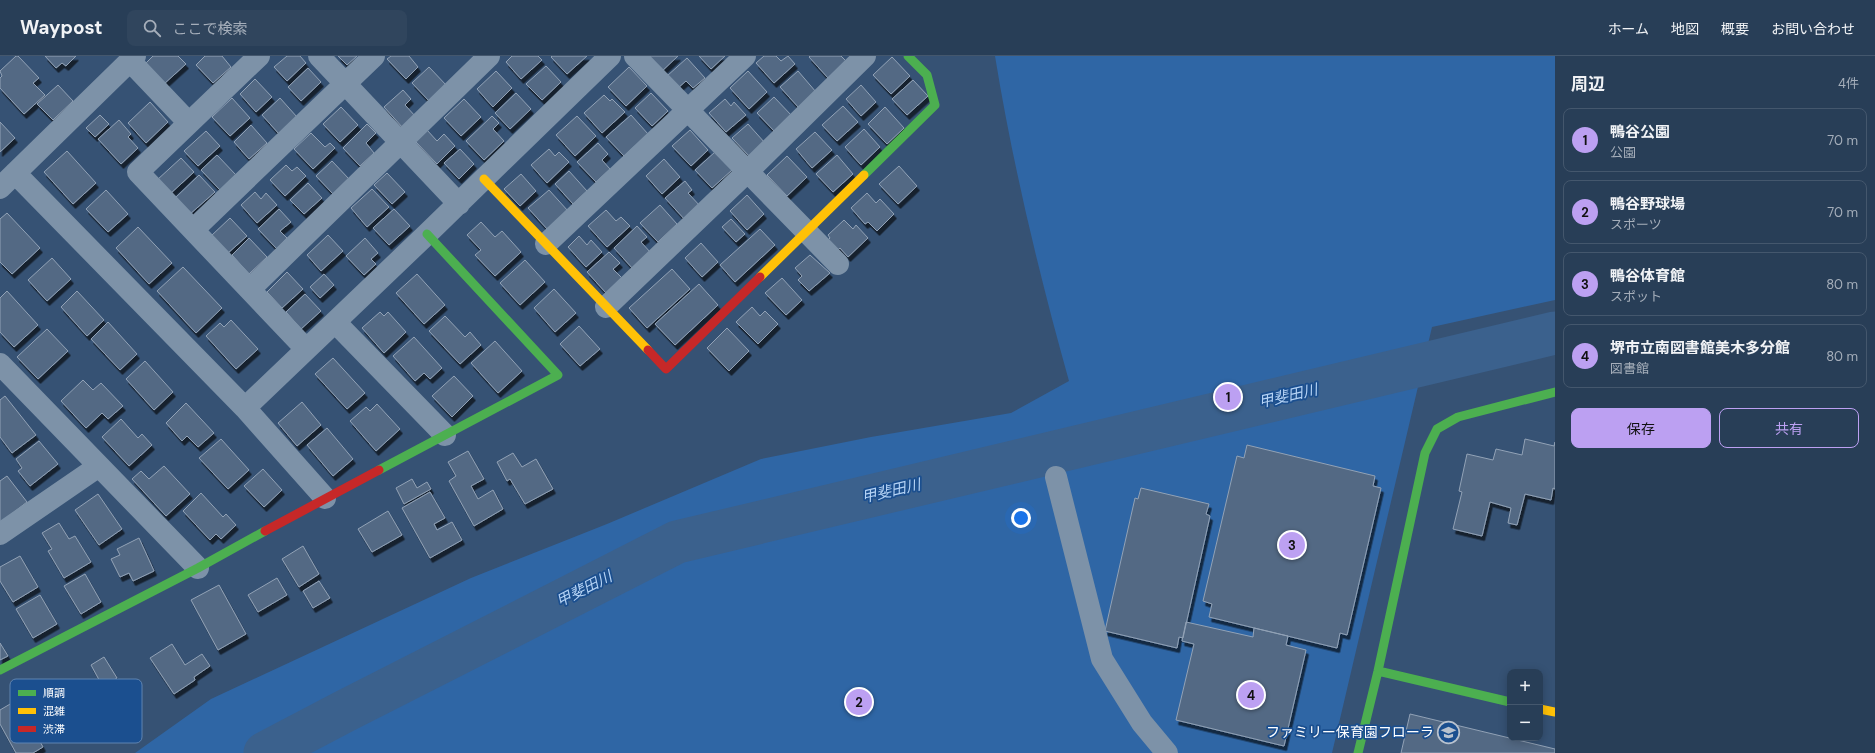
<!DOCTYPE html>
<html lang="ja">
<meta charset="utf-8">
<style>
body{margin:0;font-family:"DM Sans","Noto Sans JP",sans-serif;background:#30455d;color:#f1f3f6}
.controls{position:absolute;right:12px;bottom:12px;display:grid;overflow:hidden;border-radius:8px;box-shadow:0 2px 10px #0003}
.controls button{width:36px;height:36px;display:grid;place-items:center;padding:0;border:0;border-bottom:1px solid #44576d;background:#283e57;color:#f1f3f6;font:20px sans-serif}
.you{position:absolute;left:1021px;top:462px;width:14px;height:14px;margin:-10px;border:3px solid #fff;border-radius:50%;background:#1a73e8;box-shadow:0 0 0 6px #1a73e833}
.badge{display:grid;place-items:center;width:26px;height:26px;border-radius:50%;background:#bca0f2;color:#111;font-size:13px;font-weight:700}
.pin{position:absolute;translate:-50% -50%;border:2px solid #fff;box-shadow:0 1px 4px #0006}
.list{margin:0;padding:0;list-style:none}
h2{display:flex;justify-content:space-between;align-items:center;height:52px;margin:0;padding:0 16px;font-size:17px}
h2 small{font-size:13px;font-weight:400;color:#a5aeba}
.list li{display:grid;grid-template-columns:26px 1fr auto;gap:12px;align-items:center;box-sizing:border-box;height:64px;margin:0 8px 8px;padding:0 8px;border:1px solid #44576d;border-radius:8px}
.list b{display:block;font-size:15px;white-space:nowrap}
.list p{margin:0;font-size:13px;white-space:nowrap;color:#a5aeba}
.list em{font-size:13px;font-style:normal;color:#a5aeba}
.actions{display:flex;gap:8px;padding:12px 16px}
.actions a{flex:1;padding:9px 0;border:1px solid #bca0f2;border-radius:8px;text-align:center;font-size:14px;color:#bca0f2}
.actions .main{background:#bca0f2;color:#111}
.icon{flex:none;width:22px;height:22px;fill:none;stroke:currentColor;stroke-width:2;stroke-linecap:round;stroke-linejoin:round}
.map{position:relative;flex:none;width:1555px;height:697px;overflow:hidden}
header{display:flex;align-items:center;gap:24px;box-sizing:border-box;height:56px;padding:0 20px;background:#283e57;border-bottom:1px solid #44576d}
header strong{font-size:19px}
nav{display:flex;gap:22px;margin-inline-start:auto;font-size:14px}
.search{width:280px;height:36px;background:#30455d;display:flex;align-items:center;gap:10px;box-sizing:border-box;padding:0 14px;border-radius:8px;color:#a5aeba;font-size:15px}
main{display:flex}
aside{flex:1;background:#283e57}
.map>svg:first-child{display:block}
</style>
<header>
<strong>Waypost</strong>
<div class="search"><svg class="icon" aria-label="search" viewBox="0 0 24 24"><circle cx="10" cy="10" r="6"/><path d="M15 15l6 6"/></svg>ここで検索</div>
<nav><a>ホーム</a><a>地図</a><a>概要</a><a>お問い合わせ</a></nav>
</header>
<main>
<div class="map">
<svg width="1555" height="697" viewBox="0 0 1555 697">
<defs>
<filter id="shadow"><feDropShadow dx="2.5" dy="4.5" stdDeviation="0" flood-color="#0009"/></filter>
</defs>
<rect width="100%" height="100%" fill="#365274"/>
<path fill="#2f66a5" d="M995,0H1555V244L1432,271L1332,697H135L211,643L471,522L607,468L761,403L871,381L1011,357L1069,325C1039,218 1013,110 995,0Z"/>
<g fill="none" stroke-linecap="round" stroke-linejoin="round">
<path stroke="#3b618d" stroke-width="43" d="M265,697L345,655L677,486L1555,277"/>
</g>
<path fill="#526984" stroke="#92a2b6" filter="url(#shadow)" d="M16,0H18L39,22L33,27L45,39L24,58L0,32V22L2,20L0,15Z
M45,0H76L66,10L62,7L56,12Z
M153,0H178L186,8L164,28L145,8Z
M205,0H222L231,11L213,27L196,9Z
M287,0H300L306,7L287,25L274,11Z
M338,0H357L347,9Z
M391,0H409L418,11L406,23L387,3Z
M512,0H538L542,4L521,23L506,6Z
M552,0H587L567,18L551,1Z
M651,0H678L660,17L647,3Z
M699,0H725L711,13Z
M764,0H776L781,5L788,0L795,8L774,27L756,7Z
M810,0H841L846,5L828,22L809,1Z
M892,1L910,20L891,38L873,19Z
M687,2L705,22L693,32L686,25L678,32L667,20Z
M546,10L561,26L542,44L526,28Z
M429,11L447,30L430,46L412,27Z
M629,11L647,30L626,50L608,31Z
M308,12L321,26L301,45L288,31Z
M496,15L512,32L493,51L477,33Z
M748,15L767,36L749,53L730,32Z
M798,15L816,36L799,52L780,31Z
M255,23L272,41L256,56L240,38Z
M913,24L928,40L907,59L892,43Z
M58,29L73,45L53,64L37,48Z
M861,29L876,46L861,60L846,43Z
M403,34L411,43L405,49L416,61L403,72L384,51Z
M516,37L531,53L510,73L495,57Z
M651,37L668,55L652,70L635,52Z
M604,39L610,45L612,43L625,56L602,77L584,57Z
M774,41L792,60L775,76L757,57Z
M232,42L250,62L230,80L212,61Z
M280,42L297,61L279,78L262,59Z
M464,43L481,61L461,80L444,62Z
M725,43L731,50L734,46L746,59L726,76L709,57Z
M150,46L168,66L146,87L128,67Z
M843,50L858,66L837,85L822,69Z
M341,51L358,69L340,86L323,68Z
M885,51L904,72L887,88L868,68Z
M100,59L109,68L95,81L86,72Z
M631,59L648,78L624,100L606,81Z
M492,60L499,67L493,73L504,85L484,104L466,85Z
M577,60L596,80L575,100L556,79Z
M119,64L131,78L128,81L138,92L121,108L98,83Z
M0,66L15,82L0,96Z
M367,68L376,77L366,87L374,97L360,110L343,92Z
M748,68L765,87L750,101L732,82Z
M251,69L267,87L249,103L234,86Z
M864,73L880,91L861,109L845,91Z
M427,74L437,85L444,78L455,90L437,108L415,85Z
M690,74L708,94L691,110L672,90Z
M206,75L220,90L198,110L184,95Z
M815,76L832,94L812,112L796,93Z
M311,77L325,91L330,87L335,92L313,113L294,93Z
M598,87L608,98L602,104L610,113L596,126L577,106Z
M460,93L474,108L459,123L444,107Z
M549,93L555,100L559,96L569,106L547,127L531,109Z
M67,95L96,127L73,148L44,116Z
M715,96L732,114L712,132L695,114Z
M217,99L236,119L220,134L201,114Z
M837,99L853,118L833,136L816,118Z
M787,100L807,121L787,140L767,119Z
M181,102L194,116L170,138L157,124Z
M664,103L680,121L662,138L646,120Z
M332,105L349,123L333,138L316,120Z
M286,109L292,115L297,111L306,120L285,140L270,124Z
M899,110L917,130L898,148L879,128Z
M569,115L587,135L573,148L555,128Z
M387,117L405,136L392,148L374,129Z
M521,118L536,135L520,150L504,133Z
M199,119L215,136L189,159L174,143Z
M685,125L692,134L688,137L701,151L686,165L665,142Z
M308,127L322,142L304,158L290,144Z
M372,133L389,151L367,171L351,152Z
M106,134L128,158L108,176L86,153Z
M549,134L568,155L548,174L528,152Z
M255,136L261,143L266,137L277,149L257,167L241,149Z
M867,137L876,147L880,143L894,158L877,175L868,166L865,168L851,152Z
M747,139L764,158L747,174L730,155Z
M660,149L677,168L658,186L640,167Z
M279,153L291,166L280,175L287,182L277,193L258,173Z
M394,153L410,170L389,189L373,172Z
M606,154L616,165L621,161L630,170L607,191L588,170Z
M7,157L40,192L12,218L0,206V163Z
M230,162L247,180L227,198L211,180Z
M731,163L745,178L736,186L722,171Z
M844,164L853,173L856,169L868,182L848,201L840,192L838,194L828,184L830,182L828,179Z
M481,166L495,181L502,175L521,196L495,220L475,199L481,194L467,179Z
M637,170L647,181L641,186L651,197L633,213L614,192Z
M138,171L172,207L149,228L116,192Z
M760,173L775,189L735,226L720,209Z
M328,179L343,195L321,215L307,199Z
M579,180L587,189L591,184L602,196L586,211L568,191Z
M249,182L267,201L249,218L232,199Z
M365,182L378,197L371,203L376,208L364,219L346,200Z
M701,187L718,206L702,221L685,202Z
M609,196L620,207L613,213L622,222L606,237L587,216Z
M810,199L830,217L809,235L798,224L802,220L795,212Z
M52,202L71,223L47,245L28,224Z
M525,204L545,226L520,249L500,227Z
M183,211L222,252L196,277L157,235Z
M672,213L690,233L647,272L629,252Z
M287,216L303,233L282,252L267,236Z
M324,218L334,229L320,242L310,231Z
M417,218L445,249L424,268L396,237Z
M782,222L802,244L786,259L765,237Z
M699,228L718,249L675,289L655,268Z
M554,233L576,257L555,276L534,252Z
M7,235L38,269L14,291L0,276V242Z
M77,235L104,264L87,280L61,251Z
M305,238L321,255L301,273L286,256Z
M752,251L760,260L765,255L778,268L758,288L736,266Z
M380,256L384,260L388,256L406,276L384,297L362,272Z
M445,260L465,281L470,276L481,289L460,308L429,275Z
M231,264L258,293L236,313L206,280L220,267L224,271Z
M108,266L137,298L120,314L91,283Z
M579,270L600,293L580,310L560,288Z
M727,272L749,295L729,315L707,292Z
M47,273L68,295L38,323L17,301Z
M414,281L442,312L430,323L424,317L415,325L393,300Z
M495,285L522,315L498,337L471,307Z
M333,302L365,337L347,353L315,318Z
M145,305L173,336L154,354L126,323Z
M454,320L473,340L452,361L432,340Z
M83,324L93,334L101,327L123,350L108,363L102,357L86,372L61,345Z
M5,340L36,379L12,397L0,381V344Z
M302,346L321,369L297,390L278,367Z
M186,347L214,377L198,391L187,380L182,385L166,367Z
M377,348L400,373L376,395L350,365L366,351L370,355Z
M121,363L138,382L142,378L152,389L129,410L102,381Z
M327,372L353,403L333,420L307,389Z
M221,383L249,414L228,433L199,402Z
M1525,383L1554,390L1555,386V433L1553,432L1551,444L1525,438L1517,469L1508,467L1511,452L1490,446L1482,480L1453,473L1462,436L1459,435L1467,398L1493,404L1496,393L1522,399Z
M39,385L58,408L30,430L18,415L22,412L16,403Z
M1247,389L1375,420L1373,430L1381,432L1347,579L1340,577L1337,592L1209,561L1212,548L1203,545L1237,400L1244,402Z
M468,395L484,423L471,430L478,443L493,434L503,453L474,470L449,425L456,420L448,406Z
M513,397L522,411L536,403L553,433L525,448L510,423L507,425L497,406Z
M164,410L190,438L166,460L132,423L141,415L149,423Z
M263,413L282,434L264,451L244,430Z
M7,420L27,446L0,467V425Z
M412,423L417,432L427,426L431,433L404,448L396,432Z
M1141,432L1209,448L1206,458L1210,460L1183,582L1179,581L1177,592L1105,575L1135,442L1138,443Z
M430,436L445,462L434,468L437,474L452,466L462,484L430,502L402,452Z
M201,437L223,461L226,458L236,469L221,483L216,478L210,484L183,455Z
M98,438L122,473L99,489L75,454Z
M388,455L402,479L372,496L358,473Z
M59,467L69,483L75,480L91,506L64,522L48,495L52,493L42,477Z
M139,482L154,515L133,525L129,517L120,521L111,503L120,499L117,493Z
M303,490L319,518L299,531L282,503Z
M20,500L38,531L13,546L0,525V511Z
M85,518L101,546L81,558L64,530Z
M277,522L287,539L258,556L248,539Z
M319,525L330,542L313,552L303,535Z
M219,529L246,578L218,594L191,544Z
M40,539L57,568L33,582L16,553Z
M1186,566L1253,581L1254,572L1288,580L1286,589L1306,594L1284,690L1176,664L1194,588L1182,585Z
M0,587L8,600L0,604Z
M172,588L185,609L202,598L210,610L194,621L195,624L174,638L150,602Z
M104,601L117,622L103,631L91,609Z
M17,644L43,691L33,697H16L0,668V654Z
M1410,658L1555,693V697H1401Z"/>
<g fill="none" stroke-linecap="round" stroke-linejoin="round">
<path stroke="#7d92a8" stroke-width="22" d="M259,0L138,116L306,293
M319,0L459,148
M635,0L838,208
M130,5L189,67
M15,117L245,352L325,442
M0,132L135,0
M193,174L374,0
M546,188L745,0
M250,233L489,0
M606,251L748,115L865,0
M335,266L445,379
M0,308L198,512
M245,352L427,178L610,0
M1056,421L1102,603L1142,667L1167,697
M0,478L99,410"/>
<path stroke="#4caf50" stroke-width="9" d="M864,119L935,49L927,19L908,0
M379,414L558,319L427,178
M0,614L198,512L265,475
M1378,615L1510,646
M1358,697L1378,615L1425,397L1437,373L1458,361L1555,336"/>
<path stroke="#ffc107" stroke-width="9" d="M484,123L648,294
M760,221L864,119
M1540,653L1555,656"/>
<path stroke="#c62828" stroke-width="9" d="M648,294L666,313L760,221
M265,475L379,414"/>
</g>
<defs>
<symbol id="school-ring" viewBox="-11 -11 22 22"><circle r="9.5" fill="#1b4f8f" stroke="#b9c2ce" stroke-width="1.5"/><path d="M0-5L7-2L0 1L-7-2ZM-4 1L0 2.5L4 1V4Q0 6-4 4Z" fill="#b9c2ce"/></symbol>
</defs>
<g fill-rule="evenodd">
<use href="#school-ring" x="1436" y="664" width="25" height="25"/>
</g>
<g text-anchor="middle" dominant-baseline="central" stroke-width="3.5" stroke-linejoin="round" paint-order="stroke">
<g font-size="14" fill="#fff" stroke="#1b4f8f" text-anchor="end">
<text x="1434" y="676">ファミリー保育園フローラ</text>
</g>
<g font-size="15" font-style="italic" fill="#b5d3f5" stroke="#1b4f8f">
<text transform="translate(1288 340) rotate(-13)">甲斐田川</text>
<text transform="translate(891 435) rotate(-13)">甲斐田川</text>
<text transform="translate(584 533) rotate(-27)">甲斐田川</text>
</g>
</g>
<rect x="10" y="623" width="132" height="64" rx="6" fill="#1b4f8f" stroke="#5f84b1" stroke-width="1"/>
<rect x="18" y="634" width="18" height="6" fill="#4caf50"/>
<rect x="18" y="652" width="18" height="6" fill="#ffc107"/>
<rect x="18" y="670" width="18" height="6" fill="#c62828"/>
<g font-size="11" fill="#fff">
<text x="43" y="641">順調</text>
<text x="43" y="659">混雑</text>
<text x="43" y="677">渋滞</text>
</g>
</svg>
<div class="controls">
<button>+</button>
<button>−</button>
</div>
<div class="you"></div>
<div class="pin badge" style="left:1228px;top:341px">1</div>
<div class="pin badge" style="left:859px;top:646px">2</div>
<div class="pin badge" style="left:1292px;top:489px">3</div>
<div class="pin badge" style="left:1251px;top:639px">4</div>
</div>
<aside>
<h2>周辺<small>4件</small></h2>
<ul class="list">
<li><span class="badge">1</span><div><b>鴨谷公園</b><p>公園</p></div><em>70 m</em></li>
<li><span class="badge">2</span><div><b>鴨谷野球場</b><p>スポーツ</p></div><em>70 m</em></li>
<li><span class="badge">3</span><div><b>鴨谷体育館</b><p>スポット</p></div><em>80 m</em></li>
<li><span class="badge">4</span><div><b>堺市立南図書館美木多分館</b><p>図書館</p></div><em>80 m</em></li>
</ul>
<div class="actions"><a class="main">保存</a><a>共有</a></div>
</aside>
</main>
